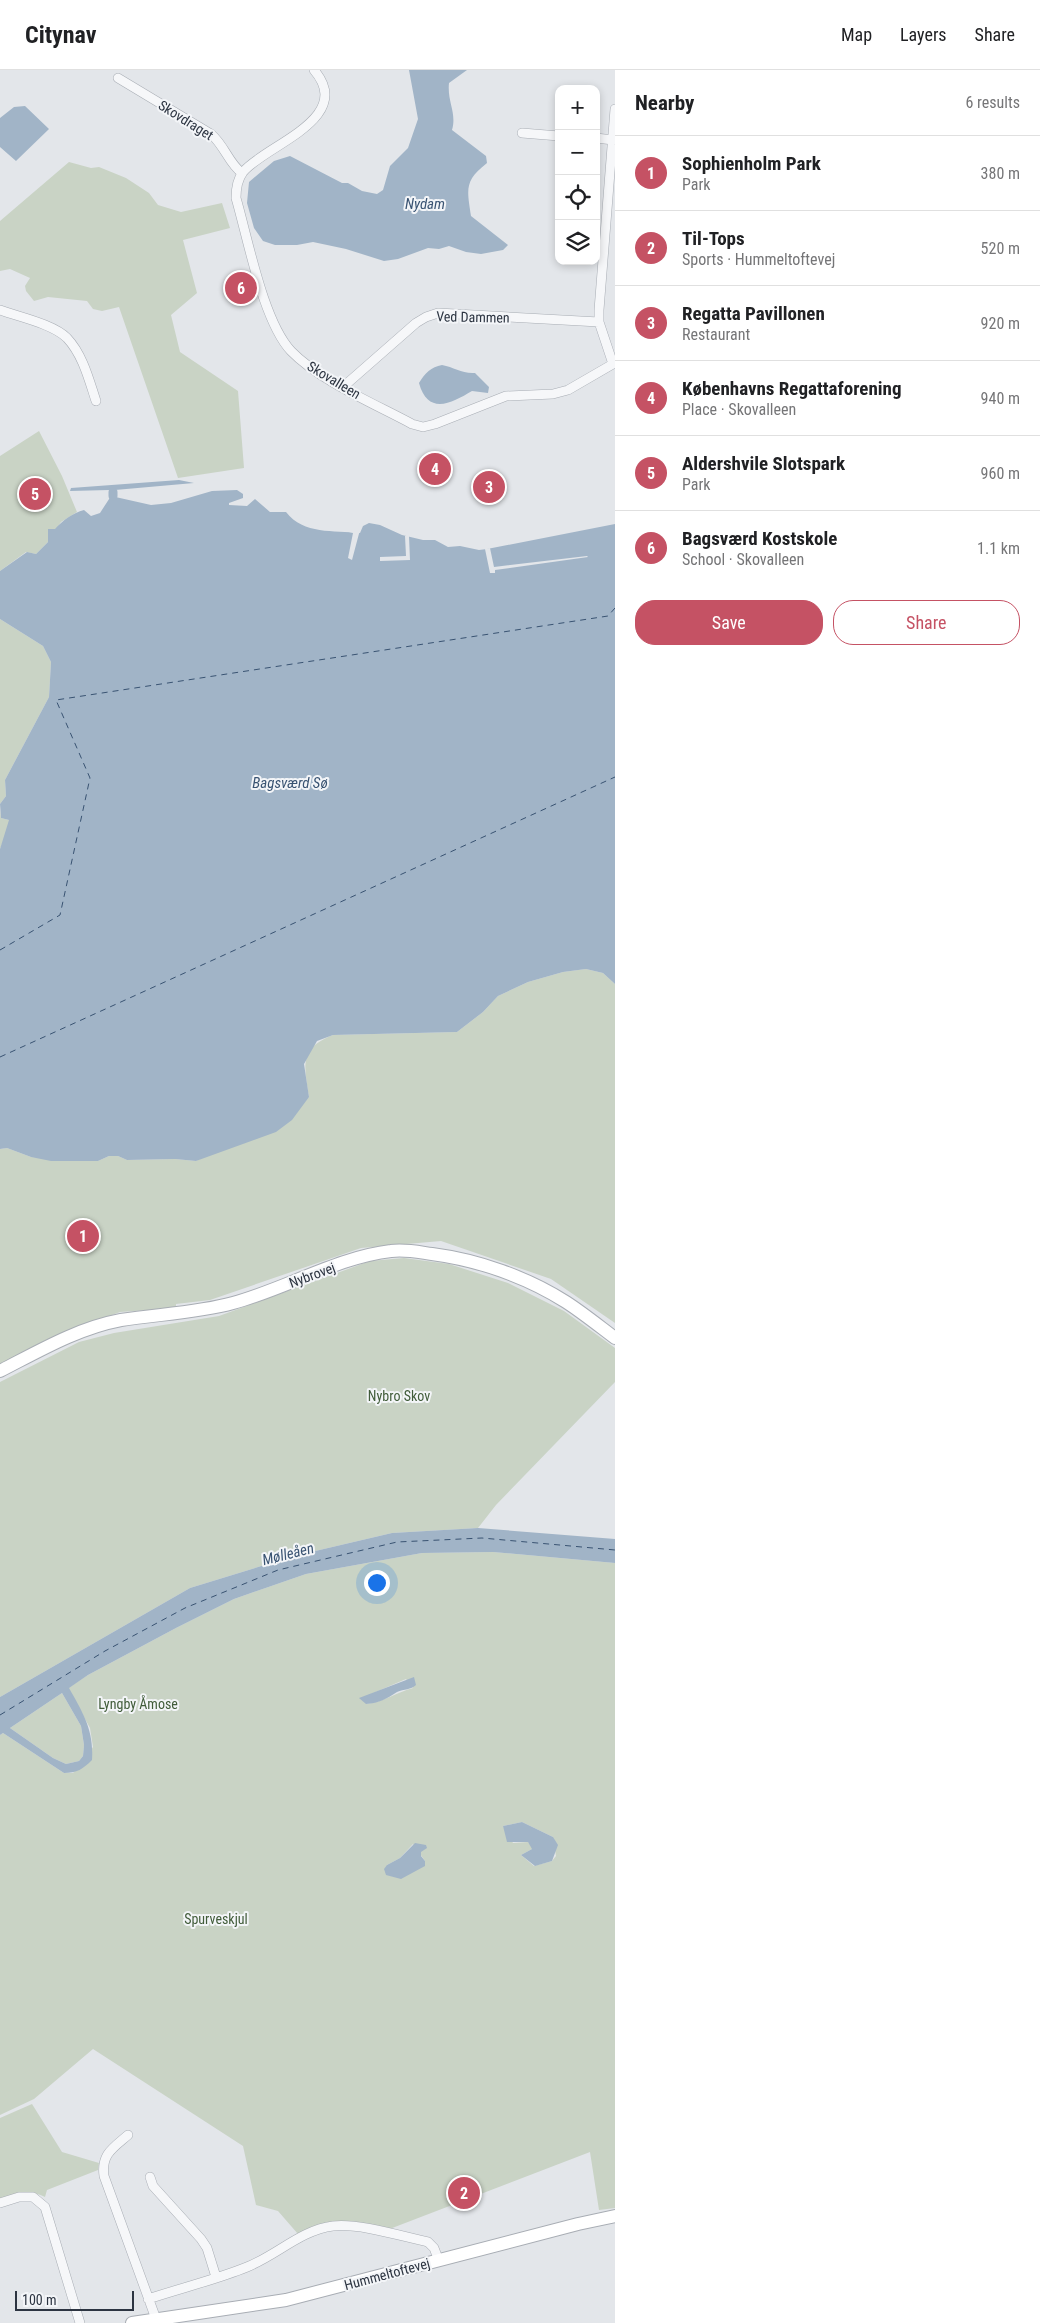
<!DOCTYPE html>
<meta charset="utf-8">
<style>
body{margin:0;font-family:"Roboto Condensed",sans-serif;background:#f6f6f6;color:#202124}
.controls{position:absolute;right:15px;top:15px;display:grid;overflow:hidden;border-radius:10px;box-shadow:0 2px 8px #0003}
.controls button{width:45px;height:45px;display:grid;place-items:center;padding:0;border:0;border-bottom:1px solid #e0e0e0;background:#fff;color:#202124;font:25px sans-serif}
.scale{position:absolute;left:15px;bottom:12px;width:119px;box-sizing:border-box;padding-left:5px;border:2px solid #2c3441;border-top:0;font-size:14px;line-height:18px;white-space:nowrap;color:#2c3441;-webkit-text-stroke:4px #f3f5f8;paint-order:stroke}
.you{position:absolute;left:376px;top:1512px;width:18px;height:18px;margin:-12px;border:4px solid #fff;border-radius:50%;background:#1a73e8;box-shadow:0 0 0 8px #1a73e833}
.badge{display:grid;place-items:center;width:32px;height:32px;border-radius:50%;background:#c55264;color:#fff;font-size:16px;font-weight:700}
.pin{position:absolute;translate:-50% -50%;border:2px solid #fff;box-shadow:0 1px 5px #0006}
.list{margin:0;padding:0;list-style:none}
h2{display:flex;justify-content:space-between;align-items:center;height:65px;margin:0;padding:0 20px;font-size:21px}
h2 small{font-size:16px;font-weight:400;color:#757577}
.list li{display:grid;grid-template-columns:32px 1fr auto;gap:15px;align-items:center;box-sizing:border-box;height:75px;padding:0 20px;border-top:1px solid #e0e0e0}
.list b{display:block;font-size:19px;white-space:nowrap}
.list p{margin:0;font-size:16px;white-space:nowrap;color:#757577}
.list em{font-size:16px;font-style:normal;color:#757577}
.actions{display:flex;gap:10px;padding:15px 20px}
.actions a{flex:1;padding:11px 0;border:1px solid #c55264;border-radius:20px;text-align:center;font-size:18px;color:#c55264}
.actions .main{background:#c55264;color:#fff}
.icon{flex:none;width:28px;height:28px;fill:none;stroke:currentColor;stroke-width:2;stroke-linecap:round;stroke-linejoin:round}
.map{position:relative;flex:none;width:615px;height:2253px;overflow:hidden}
header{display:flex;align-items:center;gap:30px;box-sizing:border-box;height:70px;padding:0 25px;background:#fff;border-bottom:1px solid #e0e0e0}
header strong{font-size:24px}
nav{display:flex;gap:28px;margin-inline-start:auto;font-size:18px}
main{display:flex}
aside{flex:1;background:#fff}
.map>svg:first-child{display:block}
</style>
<header>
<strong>Citynav</strong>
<nav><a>Map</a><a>Layers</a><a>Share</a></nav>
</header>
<main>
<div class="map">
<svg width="615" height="2253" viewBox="0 0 615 2253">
<rect width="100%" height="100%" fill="#e3e6ea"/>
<path fill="#c9d3c5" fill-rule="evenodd" d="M69,92L91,98L99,97L126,108L149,123L158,135L181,142L222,133L230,158L183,170L197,223L171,245L180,282L238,321L244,398L178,408L119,237L102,241L93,239L87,231L48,227L34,231L26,221L25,216L30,208L10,199L0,201V151Z
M39,361L62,406L77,442L61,452L48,472L36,484L26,482L0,501V386Z
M0,549L43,576L51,592L49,627L5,710L6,726L0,734Z
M0,739L1,748L9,750V756L0,779Z
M586,899L603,903L615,914V1253L551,1209L441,1171L361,1178L210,1230L176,1234V1238L120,1242L51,1268L0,1295V1079L7,1078L31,1087L98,1091L109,1086H118L127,1090L175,1089L196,1091L309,1027C304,996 299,978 333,965L457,962L483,942L498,926L528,912L563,902Z
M404,1188L449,1194L508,1213L564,1241L615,1278V1312L496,1435L478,1458L392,1463L294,1486L190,1518L0,1627V1312L79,1272L114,1263L219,1246L370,1191Z
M493,1482L615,1493V2138L599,2140L590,2082L387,2160L343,2153L298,2164L278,2141L256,2135L243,2076L93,1979L34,2029L0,2045V1665L3,1663L64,1703H73L93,1677L90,1658L68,1618L88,1605L176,1558L234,1529L306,1504L422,1483ZM406,1609L413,1618C397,1622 384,1632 366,1634L371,1624ZM522,1752L553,1767L556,1786L552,1791L534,1796L521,1785L532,1779V1776L528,1772L513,1773L503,1756ZM413,1774L425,1791L387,1795L400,1788Z
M62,1623L81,1656L84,1675L83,1686L79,1691L66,1694L53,1688L10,1658Z
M32,2034L62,2082L99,2093L98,2100L47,2120L45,2127C29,2119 16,2124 0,2130V2048Z"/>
<path fill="#a1b4c7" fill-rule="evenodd" d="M409,0H467L449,13C447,32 457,43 452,60L486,86L487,93C464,111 467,119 471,146L508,175L503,180L481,184L466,182L449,176L439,179L428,178L398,189L384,191L346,179L313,172L297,175H275L263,171L254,158L247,133L249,112L274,91L290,86L342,113H348L362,121L377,124L383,120L390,96L408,78L418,49Z
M25,36L49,59L16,91L0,77V48L14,37Z
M442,295C454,297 462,304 475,303L489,317L488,323L472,321C452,333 428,346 419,313C425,303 431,297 442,295Z
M179,410L194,413L115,420V422L110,423L109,420L70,421L71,418Z
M237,420L243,424V428L229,433V435L247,436L255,429L270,442H286C304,465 333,460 360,463L363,456L369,453L380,455L402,465L423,470H435L448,477L460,476L479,480L487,479L615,454V914L603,903L586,899L563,902L528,912L498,926L483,942L457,962L333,965L317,971L304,994L309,1027L292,1050L276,1062L196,1091L175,1089L127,1090L118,1086H109L98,1091H51L31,1087L7,1078L0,1079V779L9,750L1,748L0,734L6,726L5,710L49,627L51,592L43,576L0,549V501L27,482L36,484L48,472V459H55C63,450 73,443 84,440L91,446L100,443L111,426L151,435L171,433L212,421Z
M478,1458L615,1469V1493L493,1482L422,1483L306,1504L234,1529L176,1558L88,1605L69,1618C83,1643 94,1660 92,1690C83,1699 77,1703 64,1703L3,1663L0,1665V1627L190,1518L294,1486L392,1463ZM62,1623L81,1656L84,1675L83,1686L79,1691L66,1694L53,1688L10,1658Z
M414,1607L416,1615C411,1620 404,1619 397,1622C386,1629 380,1633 366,1634L359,1628Z
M522,1752L553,1767L558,1775L552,1791L535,1796L521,1785L532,1779L528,1772H507L503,1756Z
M415,1773L426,1775L427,1778L421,1782V1786L425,1791V1796L401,1809L386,1805L384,1799L387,1795L400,1788Z"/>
<path fill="#e3e6ea" d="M361,456L352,490L348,488L353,463L349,462L350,459L359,460Z
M405,466H409L410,490L380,491V487L406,486Z
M490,478L494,497L587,486L588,487L495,500V503H490L485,479Z"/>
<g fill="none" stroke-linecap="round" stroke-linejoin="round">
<path stroke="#a1b4c7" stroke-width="9" d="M113,422V426"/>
<path stroke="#395372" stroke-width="1" stroke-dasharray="6 5" stroke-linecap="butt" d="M0,880L60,845L90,708L56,630L608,546L615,538
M0,987L615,707
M0,1645L105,1581L185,1538L278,1500L397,1472L482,1468L615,1480"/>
<defs>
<path id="street" d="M314,0C356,49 265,75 243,102C237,110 236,118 236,128C248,169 263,251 291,281C320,311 375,334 412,354L423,357L435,354L506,326L553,324L568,320L613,294L599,252V240L615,39
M118,8L211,64C225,76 229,94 242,103
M522,63L559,66
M596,68L613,70
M0,240C19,247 53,254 67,268C83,285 89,310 96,331
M343,317L416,253L426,247L438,243L599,252
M128,2065C113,2078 101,2084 104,2106L156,2249
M150,2107L153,2116L201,2169L207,2178L216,2207
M0,2133L19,2127H33L45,2137L80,2253
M148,2229C181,2218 215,2210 247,2197C277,2185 301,2160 333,2156C359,2153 401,2166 428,2172L434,2178L439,2191"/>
<path id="secondary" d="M0,1301C39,1281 78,1258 121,1250C159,1244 197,1243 233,1233C285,1219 338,1187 391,1181C405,1179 418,1182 432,1184C478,1190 527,1207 566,1232C583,1243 599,1256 615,1268
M132,2253L286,2230L578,2154L615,2146"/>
</defs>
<use href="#street" stroke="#a8adb4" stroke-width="10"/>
<use href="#secondary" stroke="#a8adb4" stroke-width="14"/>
<use href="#street" stroke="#f6f7f9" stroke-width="9"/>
<use href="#secondary" stroke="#fff" stroke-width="12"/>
</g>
<g text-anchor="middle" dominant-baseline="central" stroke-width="4" stroke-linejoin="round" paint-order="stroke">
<g font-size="14" fill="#2c3441" stroke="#f3f5f8">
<text transform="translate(186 50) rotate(32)">Skovdraget</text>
<text transform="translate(473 247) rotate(1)">Ved Dammen</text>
<text transform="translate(334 310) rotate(31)">Skovalleen</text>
<text transform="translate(312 1205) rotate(-20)">Nybrovej</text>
<text transform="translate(387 2204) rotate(-15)">Hummeltoftevej</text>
</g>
<g font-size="14" fill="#415c3a" stroke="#f3f5f8">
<text x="399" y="1326">Nybro Skov</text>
<text x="138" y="1634">Lyngby Åmose</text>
<text x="216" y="1849">Spurveskjul</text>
</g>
<g font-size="15" font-style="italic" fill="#395372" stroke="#f3f5f8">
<text x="425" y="134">Nydam</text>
<text x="290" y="713">Bagsværd Sø</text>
<text transform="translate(288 1484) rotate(-14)">Mølleåen</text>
</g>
</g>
</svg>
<div class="controls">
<button>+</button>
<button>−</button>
<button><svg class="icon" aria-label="locate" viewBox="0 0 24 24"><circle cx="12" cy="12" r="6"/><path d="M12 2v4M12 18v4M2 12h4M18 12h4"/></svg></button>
<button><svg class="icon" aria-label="layers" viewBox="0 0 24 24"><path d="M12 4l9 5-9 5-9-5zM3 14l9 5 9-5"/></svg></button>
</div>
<div class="scale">100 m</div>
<div class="you"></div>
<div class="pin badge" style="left:83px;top:1166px">1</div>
<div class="pin badge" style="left:464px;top:2123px">2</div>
<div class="pin badge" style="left:489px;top:417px">3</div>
<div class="pin badge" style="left:435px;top:399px">4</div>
<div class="pin badge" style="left:35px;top:424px">5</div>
<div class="pin badge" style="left:241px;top:218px">6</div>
</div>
<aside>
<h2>Nearby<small>6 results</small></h2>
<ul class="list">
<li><span class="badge">1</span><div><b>Sophienholm Park</b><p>Park</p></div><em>380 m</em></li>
<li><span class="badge">2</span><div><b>Til-Tops</b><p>Sports · Hummeltoftevej</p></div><em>520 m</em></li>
<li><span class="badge">3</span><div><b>Regatta Pavillonen</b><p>Restaurant</p></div><em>920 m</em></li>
<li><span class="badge">4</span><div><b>Københavns Regattaforening</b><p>Place · Skovalleen</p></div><em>940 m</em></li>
<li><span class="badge">5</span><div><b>Aldershvile Slotspark</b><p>Park</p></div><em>960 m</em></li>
<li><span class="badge">6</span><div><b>Bagsværd Kostskole</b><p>School · Skovalleen</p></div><em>1.1 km</em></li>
</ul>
<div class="actions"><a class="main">Save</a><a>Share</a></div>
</aside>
</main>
